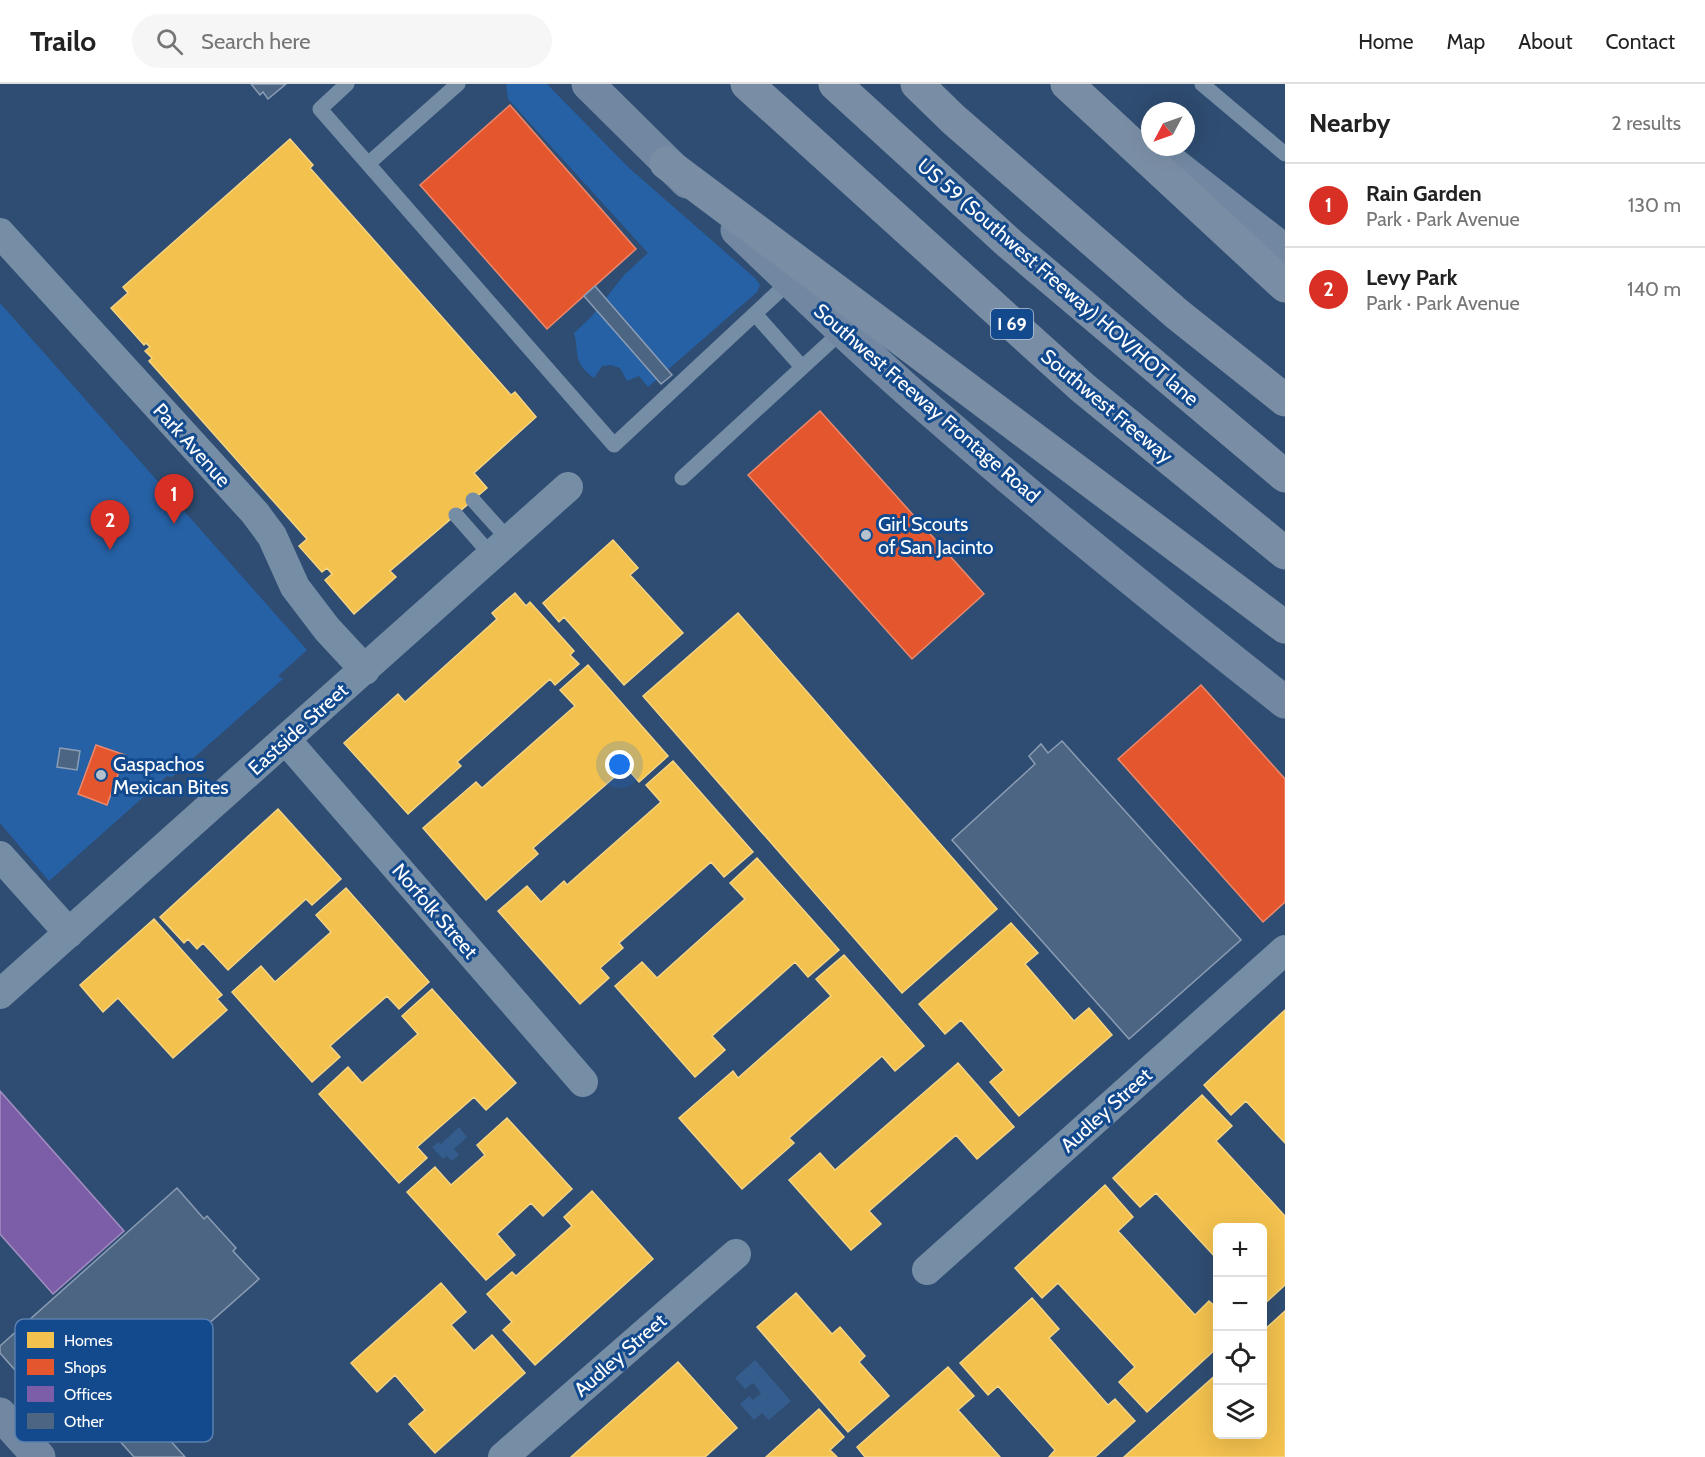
<!DOCTYPE html>
<meta charset="utf-8">
<style>
body{margin:0;font-family:Cabin,sans-serif;background:#f6f6f6;color:#222}
.controls{position:absolute;right:18px;bottom:18px;display:grid;overflow:hidden;border-radius:9px;box-shadow:0 6px 24px #0002}
.controls button{width:54px;height:54px;display:grid;place-items:center;padding:0;border:0;border-bottom:2px solid #e0e0e0;background:#fff;color:#222;font:30px sans-serif}
.compass{position:absolute;left:1141px;top:18px;width:54px;height:54px;border-radius:50%;background:#fff;box-shadow:0 6px 24px #0002;rotate:229deg}
.you{position:absolute;left:620px;top:681px;width:21px;height:21px;margin:-15px;border:4px solid #fff;border-radius:50%;background:#1a73e8;box-shadow:0 0 0 9px #1a73e833}
.badge{display:grid;place-items:center;width:39px;height:39px;border-radius:50%;background:#d93025;color:#fff;font-size:20px;font-weight:700}
.pin{position:absolute;translate:-50% -50px;filter:drop-shadow(0 2px 3px #0008)}
.pin::after{content:'';position:absolute;top:32px;width:21px;height:18px;background:inherit;clip-path:polygon(0 0,100% 0,50% 100%)}
.list{margin:0;padding:0;list-style:none}
h2{display:flex;justify-content:space-between;align-items:center;height:78px;margin:0;padding:0 24px;font-size:26px}
h2 small{font-size:20px;font-weight:400;color:#767676}
.list li{display:grid;grid-template-columns:39px 1fr auto;gap:18px;align-items:center;box-sizing:border-box;height:84px;padding:0 24px;border-top:2px solid #e0e0e0}
.list b{display:block;font-size:22px;white-space:nowrap}
.list p{margin:0;font-size:20px;white-space:nowrap;color:#767676}
.list em{font-size:20px;font-style:normal;color:#767676}
.icon{flex:none;width:33px;height:33px;fill:none;stroke:currentColor;stroke-width:2;stroke-linecap:round;stroke-linejoin:round}
.map{position:relative;flex:none;width:1285px;height:1373px;overflow:hidden}
header{display:flex;align-items:center;gap:36px;box-sizing:border-box;height:84px;padding:0 30px;background:#fff;border-bottom:2px solid #e0e0e0}
header strong{font-size:28px}
nav{display:flex;gap:33px;margin-inline-start:auto;font-size:21px}
.search{width:420px;height:54px;background:#f6f6f6;display:flex;align-items:center;gap:15px;box-sizing:border-box;padding:0 21px;border-radius:33px;color:#767676;font-size:22px}
main{display:flex}
aside{flex:1;background:#fff}
.map>svg:first-child{display:block}
</style>
<header>
<strong>Trailo</strong>
<div class="search"><svg class="icon" aria-label="search" viewBox="0 0 24 24"><circle cx="10" cy="10" r="6"/><path d="M15 15l6 6"/></svg>Search here</div>
<nav><a>Home</a><a>Map</a><a>About</a><a>Contact</a></nav>
</header>
<main>
<div class="map">
<svg width="1285" height="1373" viewBox="0 0 1285 1373">
<rect width="100%" height="100%" fill="#2f4d72"/>
<path fill="#2661a5" d="M506,0H547L628,83L756,195L760,201L757,208L648,303L639,292L627,297L620,284L611,281L602,282L594,294C571,277 580,269 574,249L592,232L624,191L648,169L508,15Z
M0,219L307,566L278,592L283,595L172,693L167,692L49,797L0,739Z"/>
<path fill="#345c8c" d="M459,1043L467,1053L454,1065L459,1071L452,1077L447,1072L443,1075L432,1063L438,1058L441,1060Z
M755,1276L791,1317L769,1336L762,1329L754,1336L740,1320L749,1312L753,1316L761,1309L753,1299L745,1305L735,1294Z"/>
<path fill="#f2c14e" stroke="#f6d483" stroke-width="1.5" d="M290,55L313,81L310,84L511,311L515,308L536,333L474,389L487,404L390,487L396,493L354,530L325,496L332,490L327,484L322,488L299,462L307,455L149,277L152,274L145,267L150,263L146,259L144,261L111,224L128,209L123,203Z
M613,456L638,484L630,491L683,549L624,601L564,533L559,538L543,519Z
M515,509L526,522L530,518L574,567L570,571L579,580L555,601L550,595L457,678L461,682L408,730L344,659L398,610L405,618L497,535L492,529Z
M738,529L997,825L902,909L643,612Z
M588,581L668,672L639,698L626,683L533,764L538,770L486,816L423,744L476,698L482,704L575,622L560,606Z
M673,677L753,768L724,793L711,778L619,859L623,864L600,884L609,894L580,920L498,827L527,802L541,818L564,797L567,801L661,718L646,701Z
M278,725L341,795L312,821L306,815L228,886L203,859L197,865L188,855L184,859L160,833Z
M757,774L839,866L808,893L795,878L712,952L725,966L695,993L615,902L642,878L657,894L745,815L730,799Z
M346,804L429,898L399,925L387,912L330,962L340,973L312,998L232,908L261,882L275,898L331,848L316,831Z
M154,835L222,911L217,915L227,926L173,974L118,914L103,928L80,901Z
M1011,839L1038,869L1025,880L1074,937L1089,924L1112,951L1019,1032L990,998L1004,986L961,936L945,950L919,920Z
M844,871L924,962L895,987L882,972L789,1054L794,1059L742,1105L679,1034L733,987L738,994L831,912L816,895Z
M432,905L516,999L486,1026L474,1013L417,1063L427,1074L399,1099L319,1010L348,983L362,999L418,950L402,932Z
M1285,926V1059L1246,1017L1231,1031L1204,1001Z
M958,979L1014,1043L977,1075L956,1051L869,1127L881,1140L851,1166L789,1096L820,1069L835,1086Z
M1202,1011L1232,1042L1216,1057L1285,1132V1201L1262,1222V1144H1218V1176L1156,1109L1140,1123L1113,1094Z
M507,1034L572,1105L543,1132L531,1119L497,1150L515,1171L486,1196L407,1108L435,1083L451,1101L485,1071L477,1061Z
M1105,1101L1133,1133L1118,1147L1195,1231L1209,1217L1218,1225V1263L1147,1328L1119,1298L1135,1283L1058,1199L1042,1214L1015,1184Z
M592,1107L653,1175L535,1281L503,1246L512,1238L487,1210L512,1188L516,1192L572,1142L564,1133Z
M441,1199L466,1228L451,1241L474,1267L492,1251L525,1289L435,1369L409,1340L425,1326L395,1291L377,1308L351,1279Z
M796,1209L832,1250L840,1243L865,1272L859,1278L889,1312L848,1348L757,1243Z
M1032,1214L1059,1245L1049,1254L1108,1321L1115,1315L1135,1337L1095,1373H1049L1055,1366L998,1302L988,1311L960,1279Z
M1285,1227V1373H1124L1218,1289V1350H1262V1248Z
M678,1278L737,1344L705,1373H571Z
M948,1283L974,1312L958,1326L1000,1373H865L857,1363Z
M819,1325L844,1353L830,1366L837,1373H766Z"/>
<path fill="#e4572e" stroke="#ec896d" stroke-width="1.5" d="M510,21L636,165L547,245L420,101Z
M820,327L984,510L912,575L748,391Z
M1201,601L1285,695V818L1263,838L1118,675Z
M96,661L125,671L107,721L78,710Z"/>
<path fill="#7b5ea7" stroke="#a38ec1" stroke-width="1.5" d="M0,1007L124,1147L53,1210L0,1150Z"/>
<path fill="#4c6582" stroke="#8b9db4" stroke-width="1.5" d="M251,0H286L268,15L263,8L260,11Z
M595,202L672,291L661,300L584,212Z
M1062,657L1241,856L1129,955L952,756L1035,680L1029,672L1041,660L1048,669Z
M60,664L80,667L77,686L57,683Z
M177,1104L204,1135L207,1132L236,1164L233,1167L259,1195L77,1356L0,1269V1262Z
M130,1311L134,1316L185,1373H134L102,1337Z"/>
<g fill="none" stroke-linecap="round" stroke-linejoin="round">
<path stroke="#768da6" stroke-width="15" d="M347,0L320,25L614,361L790,197
M1202,0L1285,70
M369,79L458,0
M755,230L802,283
M682,394L842,247
M473,416L509,456
M456,431L492,472"/>
<path stroke="#768da6" stroke-width="30" d="M0,149L255,429L272,452L295,503L327,545L365,586
M286,656L583,998
M0,772L69,849
M0,910L568,403
M927,1186L1285,866
M503,1373L736,1170"/>
<path stroke="#7288a2" stroke-width="33" d="M588,0L687,98
M1161,70L1285,167
M737,146C803,209 868,273 937,332C1050,431 1167,525 1285,618
M0,1330L39,1373"/>
<path stroke="#798da5" stroke-width="33" d="M747,0L1083,304L1285,469
M835,0L1010,160L1285,392
M917,0L953,35L1177,230L1285,316
M1067,0L1285,202
M666,79L1285,543"/>
</g>
<g fill="#b6c1ce" stroke="#134a8e" stroke-width="2">
<circle cx="866" cy="451" r="6"/>
<circle cx="101" cy="691" r="6"/>
</g>
<g text-anchor="middle" dominant-baseline="central" stroke-width="6" stroke-linejoin="round" paint-order="stroke">
<rect fill="#134a8e" stroke="#b8c9dd" stroke-width="1.5" x="991" y="225" width="42" height="30" rx="4.5"/>
<g font-size="18" font-weight="bold" fill="#fff">
<text x="1012" y="240">I 69</text>
</g>
<g font-size="20" fill="#fff" stroke="#134a8e">
<text transform="translate(1058 198) rotate(41)">US 59 (Southwest Freeway) HOV/HOT lane</text>
<text transform="translate(927 319) rotate(41)">Southwest Freeway Frontage Road</text>
<text transform="translate(1107 322) rotate(40)">Southwest Freeway</text>
<text transform="translate(192 361) rotate(48)">Park Avenue</text>
<text transform="translate(298 645) rotate(-42)">Eastside Street</text>
<text transform="translate(435 827) rotate(49)">Norfolk Street</text>
<text transform="translate(1106 1026) rotate(-42)">Audley Street</text>
<text transform="translate(620 1271) rotate(-41)">Audley Street</text>
</g>
<g font-size="20" fill="#fff" stroke="#134a8e" text-anchor="start">
<text x="878" y="440">Girl Scouts<tspan x="878" dy="23">of San Jacinto</tspan></text>
<text x="113" y="680">Gaspachos<tspan x="113" dy="23">Mexican Bites</tspan></text>
</g>
</g>
<rect x="15" y="1235" width="198" height="123" rx="9" fill="#134a8e" stroke="#5a80b0" stroke-width="1.5"/>
<rect x="27" y="1248" width="27" height="16" fill="#f2c14e"/>
<rect x="27" y="1275" width="27" height="16" fill="#e4572e"/>
<rect x="27" y="1302" width="27" height="16" fill="#7b5ea7"/>
<rect x="27" y="1329" width="27" height="16" fill="#4c6582"/>
<g font-size="16" fill="#fff">
<text x="64" y="1262">Homes</text>
<text x="64" y="1289">Shops</text>
<text x="64" y="1316">Offices</text>
<text x="64" y="1343">Other</text>
</g>
</svg>
<div class="controls">
<button>+</button>
<button>−</button>
<button><svg class="icon" aria-label="locate" viewBox="0 0 24 24"><circle cx="12" cy="12" r="6"/><path d="M12 2v4M12 18v4M2 12h4M18 12h4"/></svg></button>
<button><svg class="icon" aria-label="layers" viewBox="0 0 24 24"><path d="M12 4l9 5-9 5-9-5zM3 14l9 5 9-5"/></svg></button>
</div>
<svg class="compass" viewBox="-18 -18 36 36"><path d="M0-13l5 13h-10z" fill="#e53935"/><path d="M0 13l5-13h-10z" fill="#767676"/></svg>
<div class="you"></div>
<div class="pin badge" style="left:174px;top:440px">1</div>
<div class="pin badge" style="left:110px;top:466px">2</div>
</div>
<aside>
<h2>Nearby<small>2 results</small></h2>
<ul class="list">
<li><span class="badge">1</span><div><b>Rain Garden</b><p>Park · Park Avenue</p></div><em>130 m</em></li>
<li><span class="badge">2</span><div><b>Levy Park</b><p>Park · Park Avenue</p></div><em>140 m</em></li>
</ul>
</aside>
</main>
